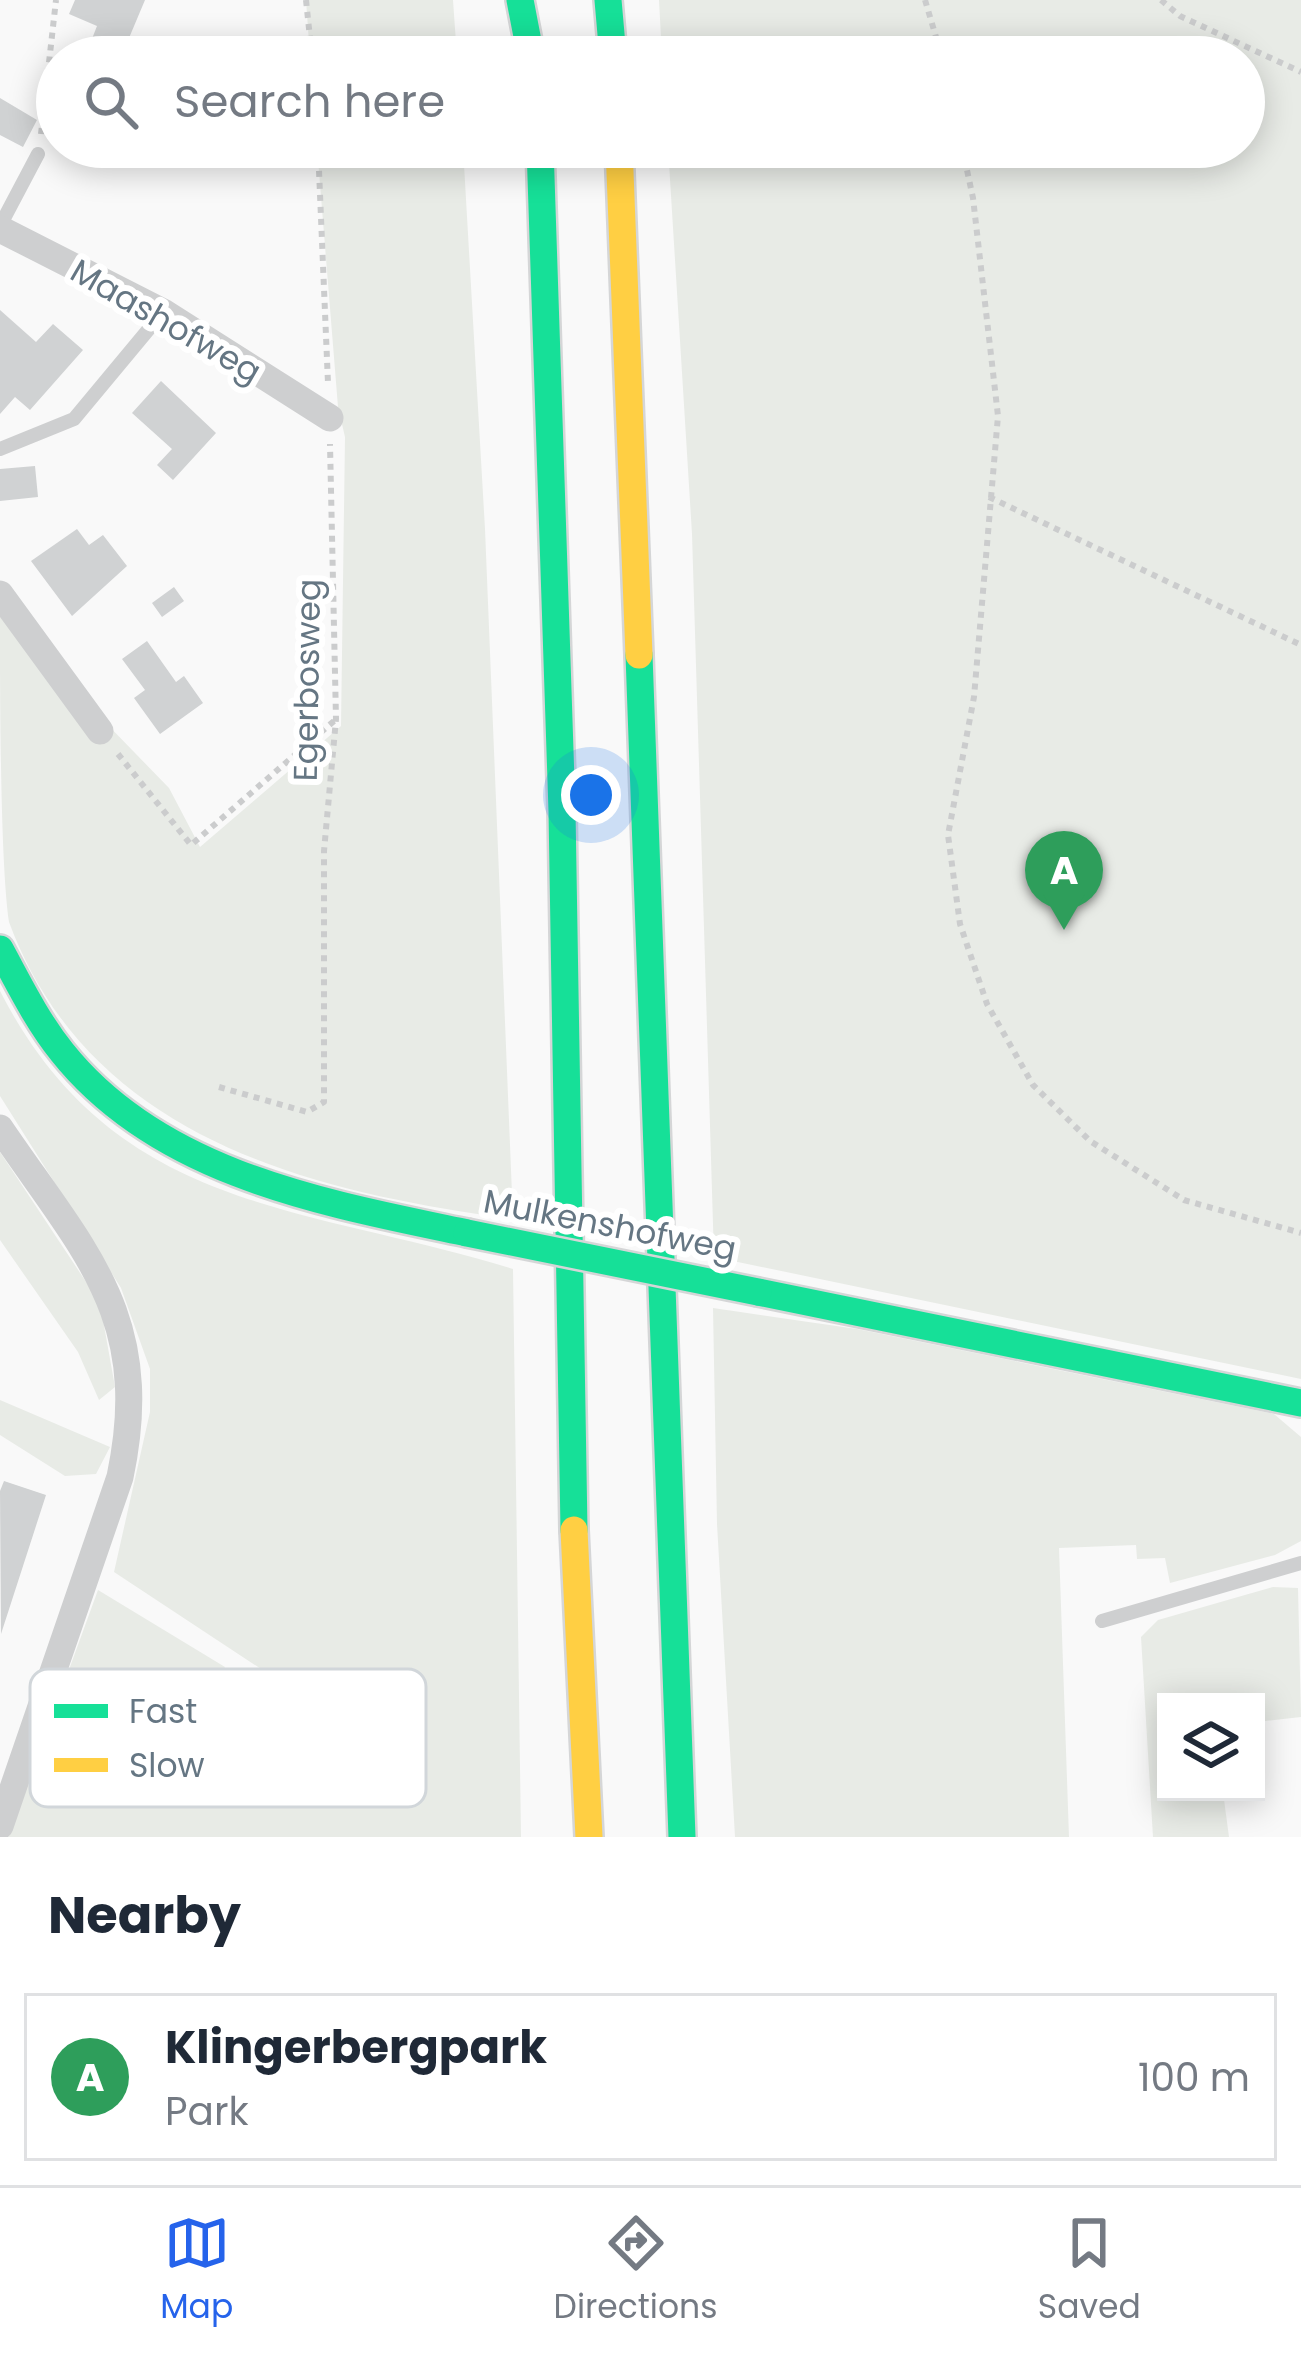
<!DOCTYPE html>
<style>
body{margin:0;font-family:Poppins,sans-serif;background:#f2f2f3;color:#1f2937}
.controls{position:absolute;right:36px;bottom:36px;display:grid;overflow:hidden;border-radius:0px;box-shadow:0 6px 30px #0003}
.controls button{width:108px;height:108px;display:grid;place-items:center;padding:0;border:0;border-bottom:3px solid #e0e1e3;background:#fff;color:#1f2937;font:60px sans-serif}
.you{position:absolute;left:591px;top:795px;width:42px;height:42px;margin:-30px;border:9px solid #fff;border-radius:50%;background:#1a73e8;box-shadow:0 0 0 18px #1a73e833}
.badge{display:grid;place-items:center;width:78px;height:78px;border-radius:50%;background:#2563eb;color:#fff;font-size:39px;font-weight:700}
.pin{position:absolute;translate:-50% -99px;filter:drop-shadow(0 3px 6px #0008)}
.pin::after{content:'';position:absolute;top:63px;width:42px;height:36px;background:inherit;clip-path:polygon(0 0,100% 0,50% 100%)}
.list{margin:0;padding:0;list-style:none}
h2{display:flex;justify-content:space-between;align-items:center;height:156px;margin:0;padding:0 48px;font-size:51px}
h2 small{font-size:39px;font-weight:400;color:#747a83}
.list li{display:grid;grid-template-columns:78px 1fr auto;gap:36px;align-items:center;box-sizing:border-box;height:168px;margin:0 24px 24px;padding:0 24px;border:3px solid #e0e1e3;border-radius:0px}
.list b{display:block;font-size:45px;white-space:nowrap}
.list p{margin:0;font-size:39px;white-space:nowrap;color:#747a83}
.list em{font-size:39px;font-style:normal;color:#747a83}
.icon{flex:none;width:66px;height:66px;fill:none;stroke:currentColor;stroke-width:2;stroke-linecap:round;stroke-linejoin:round}
.map{position:relative;flex:none;width:1301px;height:1837px;overflow:hidden}
.search{position:absolute;background:#fff;box-shadow:0 6px 30px #0003;left:36px;right:36px;top:36px;height:132px;display:flex;align-items:center;gap:30px;box-sizing:border-box;padding:0 42px;border-radius:66px;color:#747a83;font-size:45px}
.sheet{height:348px;background:#fff}
nav{display:flex;justify-content:space-around;align-items:center;box-sizing:border-box;height:168px;border-top:3px solid #e0e1e3;background:#fff;font-size:33px;color:#747a83}
nav a{display:grid;justify-items:center;gap:6px}
nav .on{color:#2563eb}
.map>svg:first-child{display:block}
</style>
<div class="map">
<svg width="1301" height="1837" viewBox="0 0 1301 1837">
<rect width="100%" height="100%" fill="#f9f9f9"/>
<path fill="#e8ebe6" d="M306,0H453L457,57H310Z
M659,0H1301V1379L714,1257L692,534L668,147H1244V57H662Z
M317,147H463L485,529L513,1219C310,1192 89,1138 9,922C0,860 0,688 0,614L169,788L200,847L341,726L345,437L338,407Z
M0,991C115,1215 305,1204 513,1269L521,1837H8L98,1590L225,1667L186,1737L240,1767L296,1692L114,1572L150,1412V1369L121,1288L0,1096Z
M0,1152L100,1303L115,1387L99,1400L78,1352L0,1240Z
M713,1308L857,1329L1274,1414L1301,1437V1541L1275,1555L1170,1583L1165,1558L1137,1559L1136,1545L1059,1548L1069,1837H735L717,1524Z
M0,1400L110,1447L96,1474L65,1476L0,1435Z
M1273,1587L1298,1588L1301,1717L1256,1722V1702H1166V1792H1223L1229,1837H1153L1141,1637L1158,1620Z"/>
<path fill="#d0d2d3" d="M75,0H145L121,57L86,54L97,26L69,14Z
M0,98L37,120L23,147L0,135Z
M0,310L36,342L53,324L83,350L30,410L15,397L0,414Z
M161,381L216,433L173,480L157,465L172,449L132,413Z
M35,466L38,497L0,501V469Z
M77,529L89,545L103,535L127,566L72,616L31,561Z
M174,587L184,601L162,617L152,603Z
M147,641L176,682L184,676L203,703L160,734L134,698L145,690L122,659Z
M4,1481L46,1495L1,1634L0,1491Z"/>
<g fill="none" stroke-linecap="round" stroke-linejoin="round">
<defs>
<path id="fast" d="M520,0L531,57
M608,0L613,57
M540,147L562,811L574,1530
M639,655L682,1837
M0,949C19,984 37,1021 62,1052C159,1174 324,1203 467,1233
M758,1292L1301,1403"/>
<path id="slow" d="M619,147L639,655
M574,1530L589,1837"/>
</defs>
<use href="#fast" stroke="#d5d6d7" stroke-width="32"/>
<use href="#slow" stroke="#d5d6d7" stroke-width="32"/>
<path stroke="#cbcccd" stroke-width="6" stroke-dasharray="6 6" stroke-linecap="butt" d="M306,0L312,57
M925,0L942,57
M1161,0L1180,16L1301,72
M41,134L56,0
M318,147L328,383
M962,147L973,198L998,416L974,697L948,835L960,924L987,1004L1033,1085L1090,1141L1184,1200L1301,1233
M989,497L1301,645
M118,754L191,845L334,721
M219,1087L307,1112L324,1102V851L336,719L330,444"/>
<path stroke="#cecfd0" stroke-width="14" d="M0,226L38,154
M0,449L74,419L163,312
M1102,1621L1301,1563"/>
<path stroke="#cecfd0" stroke-width="27" d="M0,229L163,312L330,418
M0,594L100,731
M0,1128C84,1252 154,1316 120,1477L0,1826"/>
<use href="#fast" stroke="#16e098" stroke-width="27"/>
<use href="#slow" stroke="#ffcf43" stroke-width="27"/>
<defs>
<path id="fast-bridge" d="M467,1233L758,1292"/>
</defs>
<use href="#fast-bridge" stroke="#d5d6d7" stroke-width="32" stroke-linecap="butt"/>
<use href="#fast-bridge" stroke="#16e098" stroke-width="27"/>
</g>
<g text-anchor="middle" dominant-baseline="central" stroke-width="12" stroke-linejoin="round" paint-order="stroke">
<g font-size="33" fill="#657683" stroke="#fff">
<text transform="translate(166 321) rotate(30)">Maashofweg</text>
<text transform="translate(307 680) rotate(-89)">Egerbosweg</text>
<text transform="translate(610 1225) rotate(11)">Mulkenshofweg</text>
</g>
</g>
<rect x="30" y="1669" width="396" height="138" rx="18" fill="#fff" stroke="#d1d6da" stroke-width="3"/>
<rect x="54" y="1704" width="54" height="14" fill="#16e098"/>
<rect x="54" y="1758" width="54" height="14" fill="#ffcf43"/>
<g font-size="33" fill="#657683">
<text x="129" y="1723">Fast</text>
<text x="129" y="1777">Slow</text>
</g>
</svg>
<div class="controls">
<button><svg class="icon" aria-label="layers" viewBox="0 0 24 24"><path d="M12 4l9 5-9 5-9-5zM3 14l9 5 9-5"/></svg></button>
</div>
<div class="you"></div>
<div class="pin badge" style="left:1064px;top:930px;background:#2e9e5b">A</div>
<div class="search"><svg class="icon" aria-label="search" viewBox="0 0 24 24"><circle cx="10" cy="10" r="6"/><path d="M15 15l6 6"/></svg>Search here</div>
</div>
<section class="sheet">
<h2>Nearby<small></small></h2>
<ul class="list">
<li><span class="badge" style="background:#2e9e5b">A</span><div><b>Klingerbergpark</b><p>Park</p></div><em>100 m</em></li>
</ul>
</section>
<nav>
<a class="on"><svg class="icon" aria-label="map" viewBox="0 0 24 24"><path d="M3 6l6-2 6 2 6-2v14l-6 2-6-2-6 2zM9 4v14M15 6v14"/></svg>Map</a>
<a><svg class="icon" aria-label="directions" viewBox="0 0 24 24"><path d="M12 3l9 9-9 9-9-9zM9 14v-3h6M13 9l2 2-2 2"/></svg>Directions</a>
<a><svg class="icon" aria-label="saved" viewBox="0 0 24 24"><path d="M7 4h10v16l-5-4-5 4z"/></svg>Saved</a>
</nav>
